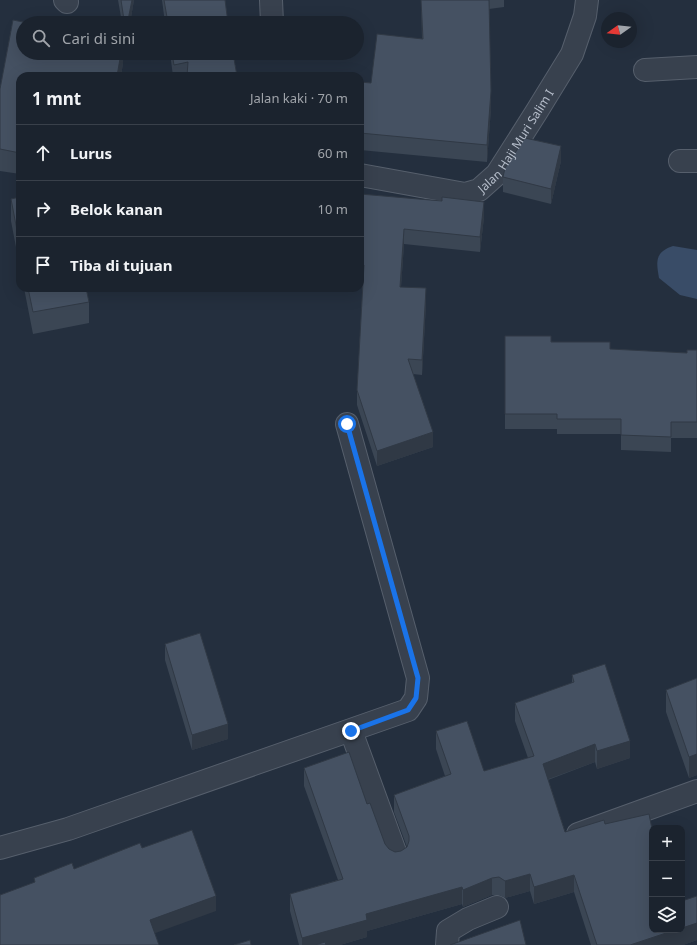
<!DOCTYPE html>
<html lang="id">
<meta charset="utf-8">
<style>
body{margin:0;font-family:"Noto Sans",sans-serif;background:#282f3a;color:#f1f3f6}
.controls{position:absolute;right:12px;bottom:12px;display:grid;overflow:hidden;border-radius:8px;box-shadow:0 4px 16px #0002}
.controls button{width:36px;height:36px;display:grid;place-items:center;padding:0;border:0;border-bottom:1px solid #39404a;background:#1b232e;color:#f1f3f6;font:20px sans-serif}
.compass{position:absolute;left:601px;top:12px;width:36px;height:36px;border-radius:50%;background:#1b232e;box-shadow:0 4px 16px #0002;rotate:255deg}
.stop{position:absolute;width:12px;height:12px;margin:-9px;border:3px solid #1a73e8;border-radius:50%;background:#fff}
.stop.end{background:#1a73e8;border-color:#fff;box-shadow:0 1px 4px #0008}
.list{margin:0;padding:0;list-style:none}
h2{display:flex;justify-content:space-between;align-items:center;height:52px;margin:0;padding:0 16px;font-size:17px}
h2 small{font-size:13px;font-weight:400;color:#a0a4aa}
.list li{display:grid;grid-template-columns:26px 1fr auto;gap:12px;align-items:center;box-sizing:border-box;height:56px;padding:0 16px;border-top:1px solid #39404a}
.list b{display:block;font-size:15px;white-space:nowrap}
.list em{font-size:13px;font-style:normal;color:#a0a4aa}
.icon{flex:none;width:22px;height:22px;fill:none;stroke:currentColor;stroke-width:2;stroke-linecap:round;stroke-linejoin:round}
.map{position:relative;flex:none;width:697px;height:945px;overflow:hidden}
.search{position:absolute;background:#1b232e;box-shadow:0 4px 16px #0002;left:16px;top:16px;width:348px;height:44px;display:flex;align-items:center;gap:10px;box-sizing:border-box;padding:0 14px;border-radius:22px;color:#a0a4aa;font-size:15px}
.panel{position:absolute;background:#1b232e;box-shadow:0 4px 16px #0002;left:16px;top:72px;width:348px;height:220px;border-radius:12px}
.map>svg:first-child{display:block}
</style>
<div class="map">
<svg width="697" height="945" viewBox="0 0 697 945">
<rect width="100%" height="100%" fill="#242f3e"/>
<path fill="#394c67" d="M673,246L697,250V299L680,295L659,278C656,261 655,252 673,246Z"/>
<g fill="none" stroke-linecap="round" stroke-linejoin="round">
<defs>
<g id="minor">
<path d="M65,0L67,2"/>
<path d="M271,0L272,23"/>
<path d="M645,70L697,67"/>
<path d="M680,161H697"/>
<path id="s1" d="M360,175L465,194L479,190L497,174L537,111L572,54L585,16L587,0"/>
<path d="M351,731L397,857"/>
<path d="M578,834L697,791"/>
<path d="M0,848L68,829L408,710L416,698L418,678L347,424"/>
<path d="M447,945L448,931L468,919L497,907"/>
</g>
</defs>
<use href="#minor" stroke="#565f6c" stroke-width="24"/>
<use href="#minor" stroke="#38414e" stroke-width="22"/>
</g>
<path fill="#3b4654" d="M118,0H134L130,23H122Z
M162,0H225L228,23H165Z
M421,0H504V7L489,9L491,108L487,162L360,150V82L371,83L422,39Z
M13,20L28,23H23V53H123V63L121,76H20V174L0,171V89Z
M170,53H233L237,76H173Z
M561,161L551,204L503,192V177Z
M360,194L484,217L480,252L404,244L401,287L426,303L422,375L413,374L433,447L377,466L357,405V390L363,280H360Z
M20,197V268L11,221V199Z
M24,288H86L89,302V323L33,334Z
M505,336L610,349L687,353L697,350V438H671V452L621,450V434H557V429H505Z
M165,644L228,739L192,750L165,660Z
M572,675L630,758L597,769L595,762L548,780L565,832L605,824L652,930L697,940L683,945H591L574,892L534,904L530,891L505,898L499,895H492L463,907L462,904L367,931V937L340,945H299L290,911V894L338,880L304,786V768L367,804L385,844L389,849L395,852L401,851L407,847L394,812V795L445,776L436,749V731L484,771L528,758L515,721V703L572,683Z
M697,678V775L689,778L666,712V690Z"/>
<path fill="#303945" d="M132,0H134L130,23H128V20Z
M121,53H123V63L121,76H117Z
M491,91V108L487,162V145Z
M561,146V161L551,204V189Z
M484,202V217L480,252V237Z
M404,229V244L400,302V287Z
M426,288V303L422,375V360Z
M433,432V447L377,466V451Z
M228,724V739L192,750V735Z
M630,741V758L597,769V751Z
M595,744V762L543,781V764Z
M697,754V775L689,778V757Z
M530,874V891L505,898V881Z
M574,875V892L534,904V887Z
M492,878V895L463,907V890Z
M462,887V904L367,931V937L340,945H302V938L366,914Z
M216,896V911L150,935V920Z
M697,923V940L683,945H630L675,930H682V928Z"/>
<path fill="#455162" stroke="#303945" d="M121,0H132L128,20H124Z
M164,0H225L228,23H168Z
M421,0H489L491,91L487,145L360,133V82L371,83L377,34L423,39Z
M13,20L28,23H23V53H121L117,76H20V153L0,149V89Z
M172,53H233L237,76H187L188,62L174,65Z
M525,138L561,146L551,189L503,177L505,168Z
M360,194L442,201V197L484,202L480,237L404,229L400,287L426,288L422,360L408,359L433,432L377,451L357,390L364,265H360Z
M20,197V246L11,199Z
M28,288H86L89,302L33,312Z
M505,336H551V342H610V349L687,353V350H697V422H671V437L621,435V419H557V414H505Z
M200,633L228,724L192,735L165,644Z
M605,664L630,741L597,751L595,744L543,764L565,832L604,820L605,824L649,814L652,829V930H675L630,945H597L574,875L534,887L530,874L505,881L499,877L492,878L463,890L462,887L366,914L367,920L302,938L290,894L343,879L304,768L349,752L367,804L370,803L385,844L389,849L395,852L401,851L407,847L409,841V836L394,795L451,774L436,731L467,721L484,771L534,756L515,703L574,682L572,675Z
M697,678V754L689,757L666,690Z
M192,830L216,896L150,920L159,945H0V895L35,882L34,878L72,863L74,869L140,843L142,848Z
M682,889L685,900L697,896V923L682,928Z
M520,920L526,945H450Z
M250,940L251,945H234Z
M325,942L326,945H315Z"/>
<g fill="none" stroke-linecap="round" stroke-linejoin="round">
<path stroke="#1a73e8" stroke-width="5" d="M347,424L418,678L416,698L408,710L351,731"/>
</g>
<g text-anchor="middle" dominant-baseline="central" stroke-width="4" stroke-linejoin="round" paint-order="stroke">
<g font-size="12" fill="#b4bcc9" stroke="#1d2633">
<text stroke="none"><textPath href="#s1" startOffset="183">Jalan Haji Muri Salim I</textPath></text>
</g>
</g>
</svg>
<div class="controls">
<button>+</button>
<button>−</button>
<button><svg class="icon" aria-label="layers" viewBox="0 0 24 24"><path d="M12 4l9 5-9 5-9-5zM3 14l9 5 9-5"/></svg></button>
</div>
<svg class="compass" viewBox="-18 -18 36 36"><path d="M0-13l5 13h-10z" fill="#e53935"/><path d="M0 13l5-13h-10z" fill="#a0a4aa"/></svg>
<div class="stop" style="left:347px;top:424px"></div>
<div class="stop end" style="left:351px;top:731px"></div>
<div class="search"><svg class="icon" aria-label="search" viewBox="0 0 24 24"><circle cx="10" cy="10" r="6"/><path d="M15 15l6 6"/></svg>Cari di sini</div>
<section class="panel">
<h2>1 mnt<small>Jalan kaki · 70 m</small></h2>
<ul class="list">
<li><svg class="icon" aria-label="ahead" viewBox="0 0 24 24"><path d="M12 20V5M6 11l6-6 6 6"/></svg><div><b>Lurus</b></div><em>60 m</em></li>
<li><svg class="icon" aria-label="right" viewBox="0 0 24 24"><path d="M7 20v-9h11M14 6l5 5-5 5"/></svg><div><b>Belok kanan</b></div><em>10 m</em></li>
<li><svg class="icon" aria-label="arrive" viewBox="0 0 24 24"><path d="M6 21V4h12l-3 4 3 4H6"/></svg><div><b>Tiba di tujuan</b></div></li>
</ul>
</section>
</div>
